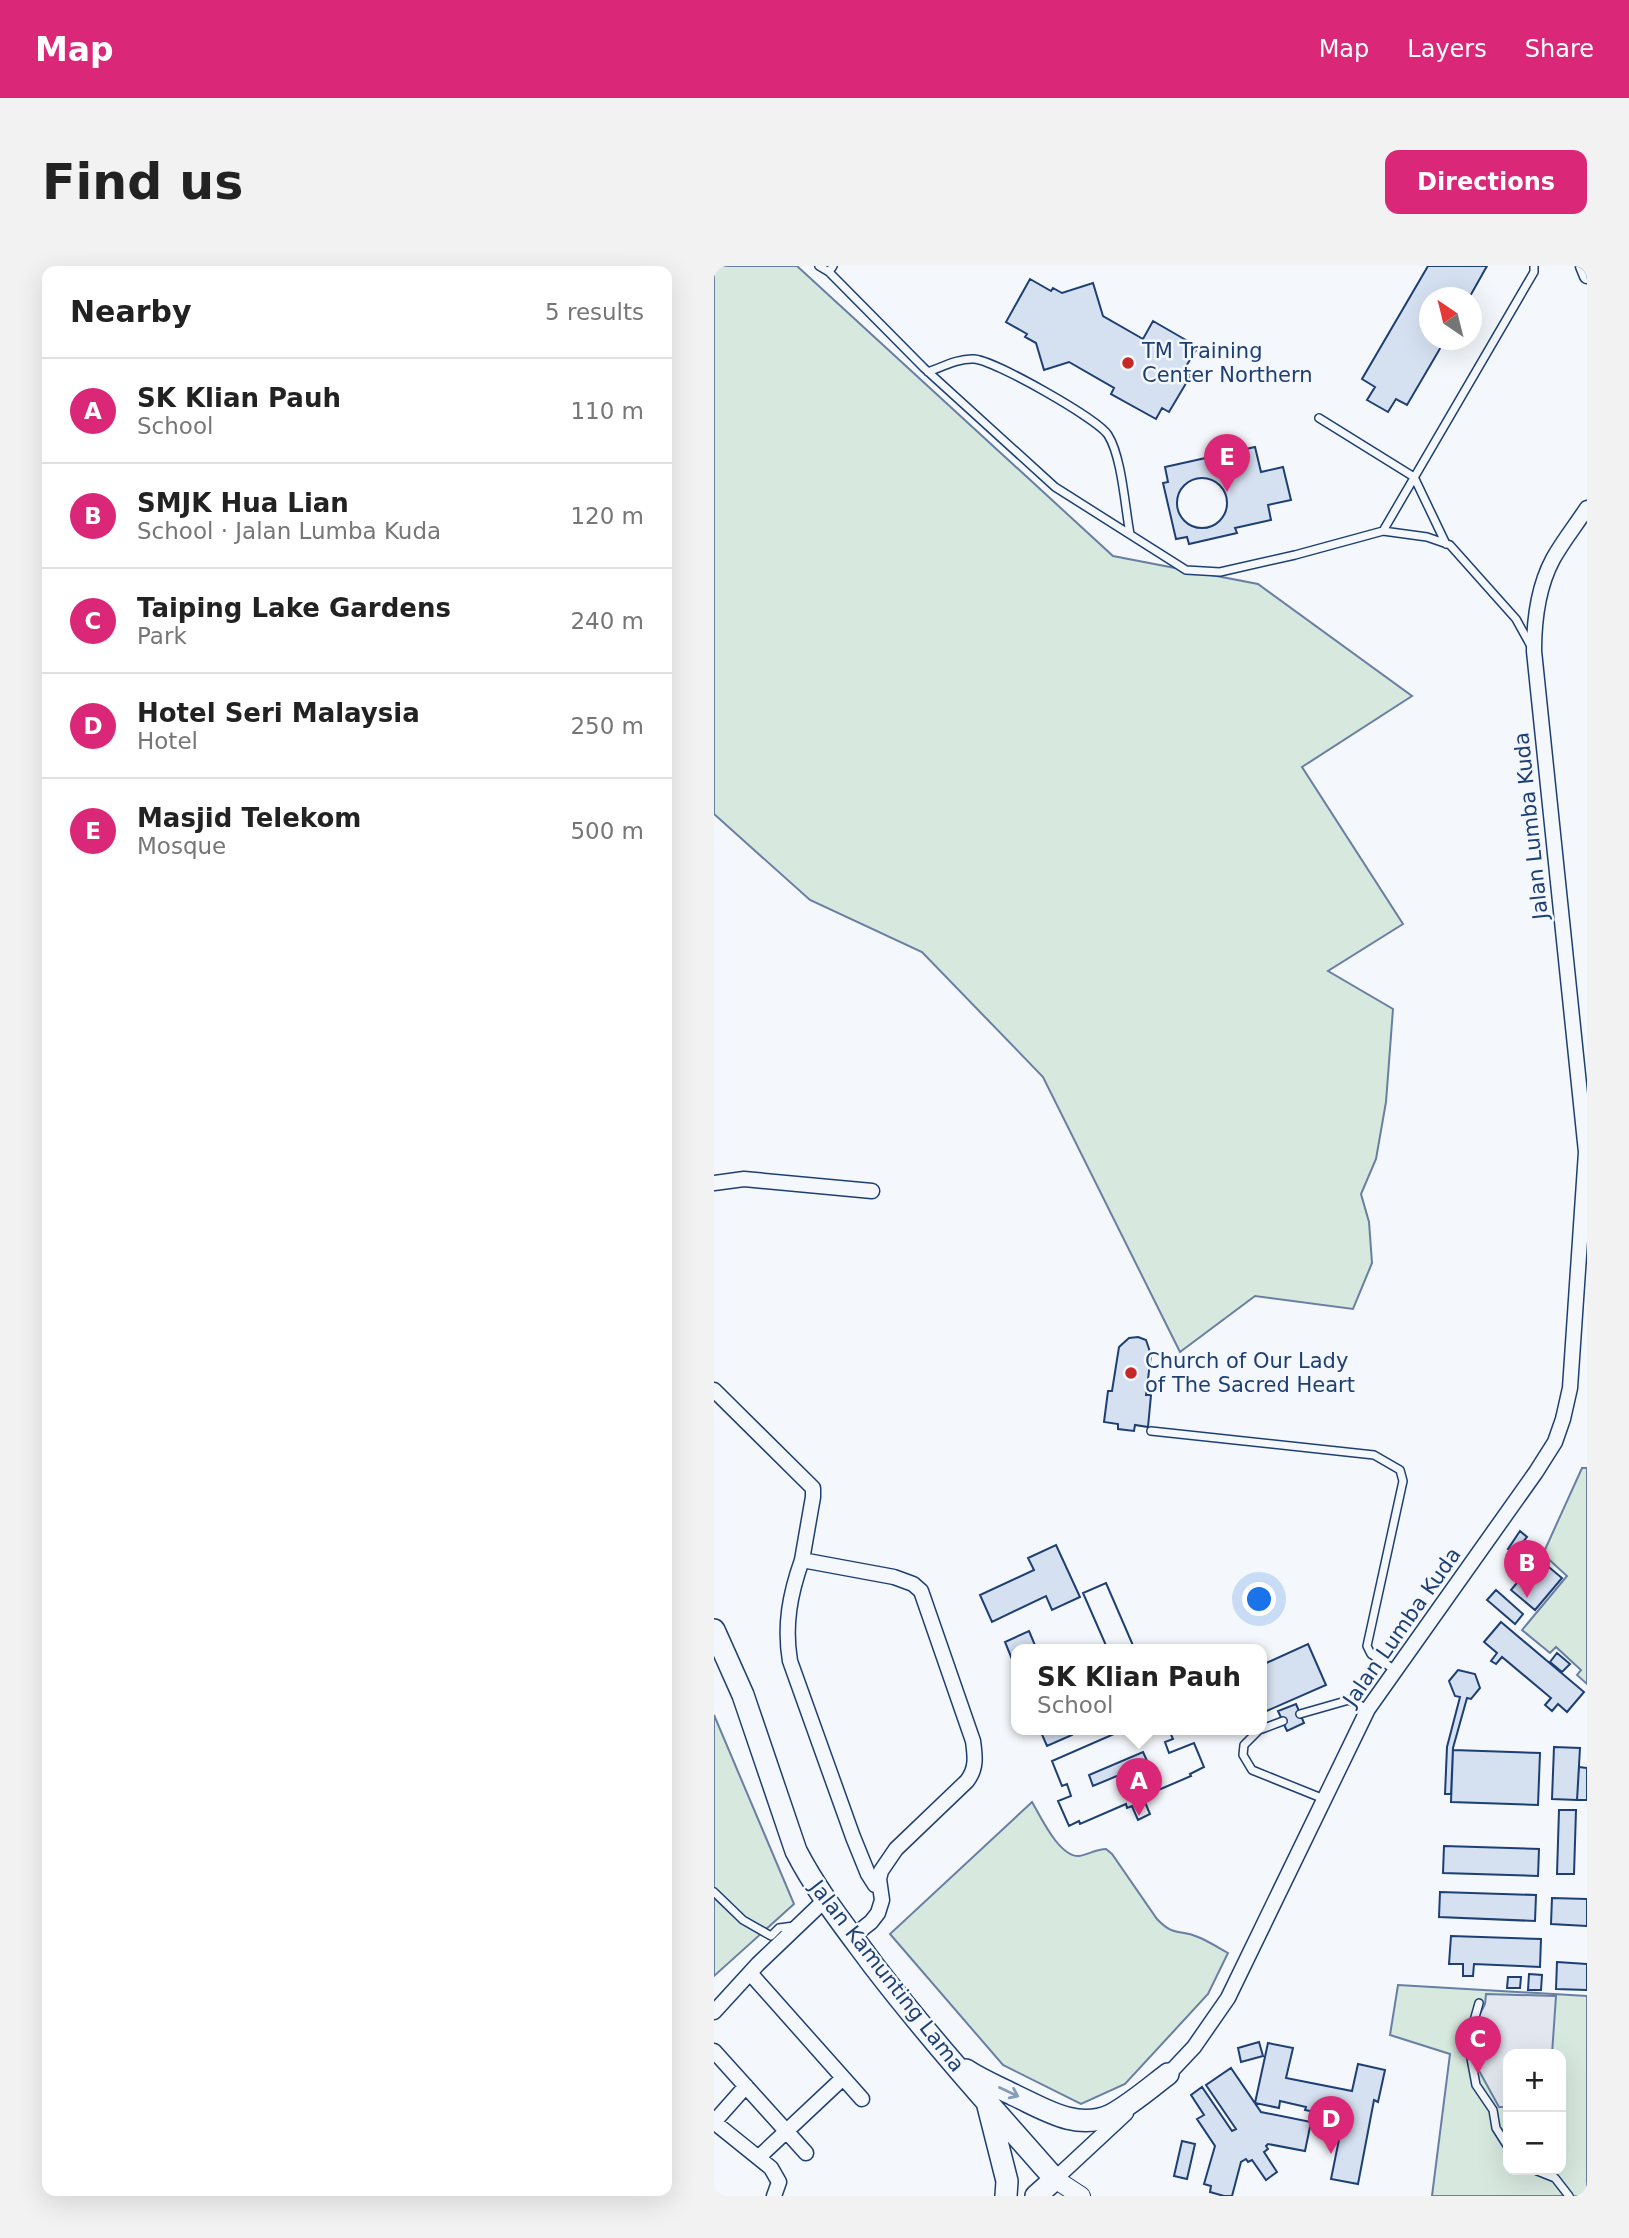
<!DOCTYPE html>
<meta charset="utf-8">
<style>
body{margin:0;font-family:"DejaVu Sans",sans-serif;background:#f2f2f2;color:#222}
.controls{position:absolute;right:21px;bottom:21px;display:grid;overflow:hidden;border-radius:14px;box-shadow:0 7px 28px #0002}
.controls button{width:63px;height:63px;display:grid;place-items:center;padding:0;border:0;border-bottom:2px solid #e0e0e0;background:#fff;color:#222;font:35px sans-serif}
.compass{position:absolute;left:705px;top:21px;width:63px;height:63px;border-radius:50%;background:#fff;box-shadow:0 7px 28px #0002;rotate:325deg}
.you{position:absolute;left:546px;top:1334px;width:24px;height:24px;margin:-18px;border:5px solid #fff;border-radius:50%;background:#1a73e8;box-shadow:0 0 0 10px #1a73e833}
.badge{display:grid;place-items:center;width:46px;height:46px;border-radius:50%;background:#db2777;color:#fff;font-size:23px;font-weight:700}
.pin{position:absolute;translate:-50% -58px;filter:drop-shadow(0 2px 4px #0008)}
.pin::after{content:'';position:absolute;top:37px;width:24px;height:21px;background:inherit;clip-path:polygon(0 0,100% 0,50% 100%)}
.popup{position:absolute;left:297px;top:1378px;width:256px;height:91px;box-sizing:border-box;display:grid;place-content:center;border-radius:14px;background:#fff;filter:drop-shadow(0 2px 5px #0005);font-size:23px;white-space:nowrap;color:#767676}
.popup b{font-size:26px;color:#222}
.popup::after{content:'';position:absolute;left:50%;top:100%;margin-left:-14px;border:14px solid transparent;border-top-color:#fff}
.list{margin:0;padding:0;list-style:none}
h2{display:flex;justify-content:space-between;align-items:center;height:91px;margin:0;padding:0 28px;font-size:30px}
h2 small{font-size:23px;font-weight:400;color:#767676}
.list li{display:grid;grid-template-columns:46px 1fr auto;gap:21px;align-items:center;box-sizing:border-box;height:105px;padding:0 28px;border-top:2px solid #e0e0e0}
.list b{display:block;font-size:26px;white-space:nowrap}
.list p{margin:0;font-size:23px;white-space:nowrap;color:#767676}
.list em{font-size:23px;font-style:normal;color:#767676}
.map{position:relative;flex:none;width:873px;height:1930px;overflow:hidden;border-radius:14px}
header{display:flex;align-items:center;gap:42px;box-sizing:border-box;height:98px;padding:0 35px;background:#db2777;color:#fff}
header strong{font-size:33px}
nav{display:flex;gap:38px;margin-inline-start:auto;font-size:24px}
.intro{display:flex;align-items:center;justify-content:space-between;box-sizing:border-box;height:168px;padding:0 42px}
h1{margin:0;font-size:49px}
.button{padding:18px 32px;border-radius:14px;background:#db2777;color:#fff;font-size:24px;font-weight:700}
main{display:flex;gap:42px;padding:0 42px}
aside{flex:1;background:#fff;border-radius:14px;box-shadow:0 7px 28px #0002}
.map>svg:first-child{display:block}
</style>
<header>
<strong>Map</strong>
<nav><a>Map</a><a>Layers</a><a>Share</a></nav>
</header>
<div class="intro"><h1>Find us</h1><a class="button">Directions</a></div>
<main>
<aside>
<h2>Nearby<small>5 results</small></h2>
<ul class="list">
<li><span class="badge">A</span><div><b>SK Klian Pauh</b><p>School</p></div><em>110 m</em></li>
<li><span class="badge">B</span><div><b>SMJK Hua Lian</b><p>School · Jalan Lumba Kuda</p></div><em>120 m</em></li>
<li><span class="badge">C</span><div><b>Taiping Lake Gardens</b><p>Park</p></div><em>240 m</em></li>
<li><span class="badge">D</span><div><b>Hotel Seri Malaysia</b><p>Hotel</p></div><em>250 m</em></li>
<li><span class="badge">E</span><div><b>Masjid Telekom</b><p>Mosque</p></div><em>500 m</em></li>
</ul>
</aside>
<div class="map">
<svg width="873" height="1930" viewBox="0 0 873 1930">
<rect width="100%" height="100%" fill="#f4f7fb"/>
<path fill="#d7e8df" stroke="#687fa3" stroke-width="2" fill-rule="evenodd" d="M0,0H83L399,290L544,318L698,430L588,501L689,658L614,705L679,743L672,836L662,893L647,928L655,956L658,997L639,1043L541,1030L466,1086L329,811L208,686L96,634L0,548Z
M868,1202H873V1418L863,1409L867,1404L842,1381L836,1387L808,1364L853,1310L829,1288Z
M0,1449L80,1638L0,1710Z
M318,1536C327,1551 345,1591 365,1590C374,1589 382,1583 392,1583L398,1588L443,1653C460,1671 465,1663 484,1671C494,1675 505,1682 514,1687L494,1728L411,1818L367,1838L289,1799L176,1668Z
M684,1719L873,1730V1930H718L736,1788L676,1769ZM794,1788H847V1904H794Z"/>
<path fill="#e3e8f0" stroke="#687fa3" stroke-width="2" d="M772,1728L842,1730L838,1788H794V1841H785L763,1801L759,1774L763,1754L771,1738Z"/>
<path fill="#d5e0f0" stroke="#1d3f73" stroke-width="2" fill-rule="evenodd" d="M714,0H773L755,32H716V74H731L693,139L682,133L674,146L653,134L661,121L648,113Z
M316,13L337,25L339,22L348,27L379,17L389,50L429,73L439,55L484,81L469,105L477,109L455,146L448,142L442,153L397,128L400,122L355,96L330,104L322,77L311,71L313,68L292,56Z
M541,181L547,206L569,201L577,234L554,239L557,254L521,262L523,267L475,278L473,271L462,273L449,217L454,216L451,201Z
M463 237a25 25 0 1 1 50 0a25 25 0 1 1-50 0Z
M424,1071L432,1074L437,1089L432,1129H437L434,1161L421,1159L420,1165L404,1163V1158L390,1156L394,1125H398L405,1081L415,1072Z
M806,1265L813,1271L800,1287L794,1283Z
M342,1279L366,1331L338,1344L332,1330L278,1356L266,1329L320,1304L314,1292Z
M824,1292L848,1312L821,1344L797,1324Z
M392,1317L421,1384H394L369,1327Z
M392,1317L421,1384H394L369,1327Z
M782,1324L809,1348L801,1358L773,1334Z
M787,1356L870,1426L853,1446L844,1438L838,1445L831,1439L837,1432L788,1391L782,1398L777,1395L783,1387L770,1376Z
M315,1365L323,1384H302V1403L291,1376Z
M594,1378L612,1419L548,1447V1399Z
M843,1387L856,1398L848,1406L836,1396Z
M744,1404L761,1408L766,1422L757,1433L753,1432L739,1482L737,1528H731L733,1481L746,1431L741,1430L735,1415Z
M582,1438L590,1457L573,1465L564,1445Z
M326,1464H356L358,1469L333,1480Z
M409,1464H455L459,1473L451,1476L455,1487L480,1477L490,1501L476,1508L477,1510L435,1528L437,1532L430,1534L436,1548L424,1554L418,1540L413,1542L412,1538L366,1558L365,1555L355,1560L344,1535L357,1530L353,1518L348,1520L338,1495ZM429,1486L434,1497L379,1520L375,1509Z
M409,1464H455L459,1473L451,1476L455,1487L480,1477L490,1501L476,1508L477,1510L435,1528L437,1532L430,1534L436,1548L424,1554L418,1540L413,1542L412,1538L366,1558L365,1555L355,1560L344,1535L357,1530L353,1518L348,1520L338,1495Z
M840,1481L866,1482L863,1534L838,1533Z
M739,1484L826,1487L824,1539L737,1536Z
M865,1501L873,1502V1534H863Z
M845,1544H862L860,1608H843Z
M730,1580L825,1583L824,1610L729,1607Z
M726,1626L822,1629L821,1655L725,1651Z
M838,1632L873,1633V1660L837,1658Z
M737,1670L827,1673L826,1701L760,1698L759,1710H749V1698H735Z
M843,1696L873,1698V1724L842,1723Z
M815,1708L828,1709L827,1724H814Z
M794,1711H807L806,1722H793Z
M545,1776L549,1790L527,1796L524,1782Z
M554,1777L579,1782L572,1812L638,1825L644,1798L671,1804L664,1836L660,1834L644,1918L617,1913L630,1849L602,1843L601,1846L591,1844L592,1841L566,1835L565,1842L541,1837Z
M517,1802L547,1846L597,1856L591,1885L554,1878L552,1880L554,1883L550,1886L563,1906L552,1914L538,1894L534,1896L532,1893L527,1896L518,1930H510L496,1926L497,1920L490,1918L501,1880L483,1853L490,1849L477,1829L488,1821L518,1865L522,1863L492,1819Z
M468,1875L481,1878L473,1913L460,1910Z"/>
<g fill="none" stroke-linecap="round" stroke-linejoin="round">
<defs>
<path id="service" d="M105,0L115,6
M119,0L115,6L210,102L341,221L472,304L506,306L581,289L669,265
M214,106C228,101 245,92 260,93C280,94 384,153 394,169C408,191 411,242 416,268
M605,152L700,211L732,278
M818,382L802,353L736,279L713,271L669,265L820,6V0
M437,1165L660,1189L686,1204L689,1215L653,1380L657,1388L681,1404
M586,1448L635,1434L654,1443
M548,1463L569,1455
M545,1464L530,1479L529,1489L538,1504L610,1533
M0,1626L29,1654L57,1670L65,1662L80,1660
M765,1737L754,1776L762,1819L779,1844L782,1862L794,1881
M821,1904L841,1912L855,1930"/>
<path id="minor" d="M869,0L873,10
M0,917L30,913L158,925
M0,1124L99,1222V1231L88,1294L180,1311L199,1318L207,1325L259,1475C261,1490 263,1502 253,1515L182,1583L167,1605L165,1613L168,1634L164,1647L157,1656L138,1671
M88,1294C76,1328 70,1359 76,1395L139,1571L154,1608L161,1619L165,1620
M36,1707L148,1833
M0,1746L44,1698L111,1634
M0,1785L92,1887
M448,1815L480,1781L514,1732L654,1443L822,1206L841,1176L849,1153L856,1122L872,886L820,385C820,354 824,321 839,293C849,275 862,259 873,242
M0,1856L57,1902L65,1916L60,1930
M0,1856L32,1820
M45,1891L129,1812
M341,1913L412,1847"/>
<path id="tertiary" d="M341,1913L367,1930"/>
<path id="primary" d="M0,1364L29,1429L82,1585C103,1626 132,1662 160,1700C217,1774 279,1843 341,1913L322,1930
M252,1804C267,1814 284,1821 300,1829C330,1843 363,1865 397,1849C416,1839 437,1821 454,1808
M274,1840L293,1915L292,1930"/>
</defs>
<use href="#service" stroke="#1d3f73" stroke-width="10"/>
<use href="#minor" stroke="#1d3f73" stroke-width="17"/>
<use href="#tertiary" stroke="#1d3f73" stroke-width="20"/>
<use href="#primary" stroke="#1d3f73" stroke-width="24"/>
<use href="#service" stroke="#f4f7fb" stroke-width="7"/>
<use href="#minor" stroke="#f4f7fb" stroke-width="14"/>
<use href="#tertiary" stroke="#f4f7fb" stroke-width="18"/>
<use href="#primary" stroke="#f4f7fb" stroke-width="21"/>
</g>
<defs><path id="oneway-shaft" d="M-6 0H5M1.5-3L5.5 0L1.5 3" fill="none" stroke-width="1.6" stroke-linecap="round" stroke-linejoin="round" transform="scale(1.75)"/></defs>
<use stroke="#889bb7" href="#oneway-shaft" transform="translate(295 1826) rotate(25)"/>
<g fill="#c62828" stroke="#f4f7fb" stroke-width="2.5">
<circle cx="414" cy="97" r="7"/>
<circle cx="417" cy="1107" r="7"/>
</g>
<g text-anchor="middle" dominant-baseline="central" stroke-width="5" stroke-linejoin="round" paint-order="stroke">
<g font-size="21" fill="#1d3f73" stroke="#f4f7fb" text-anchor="start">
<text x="428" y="85">TM Training<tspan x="428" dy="24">Center Northern</tspan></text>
<text x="431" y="1095">Church of Our Lady<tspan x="431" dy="24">of The Sacred Heart</tspan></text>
</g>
<g font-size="21" fill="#1d3f73" stroke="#f4f7fb">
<text transform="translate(817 560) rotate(-96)">Jalan Lumba Kuda</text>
<text transform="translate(688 1361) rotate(-55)">Jalan Lumba Kuda</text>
<text transform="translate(173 1710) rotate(52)">Jalan Kamunting Lama</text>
</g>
</g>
</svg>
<div class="controls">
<button>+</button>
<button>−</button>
</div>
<svg class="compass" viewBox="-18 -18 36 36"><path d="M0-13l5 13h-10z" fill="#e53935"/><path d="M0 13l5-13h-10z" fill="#767676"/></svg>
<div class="you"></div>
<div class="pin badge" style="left:425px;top:1550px">A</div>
<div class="popup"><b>SK Klian Pauh</b>School</div>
<div class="pin badge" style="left:813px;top:1332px">B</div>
<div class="pin badge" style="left:764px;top:1808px">C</div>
<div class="pin badge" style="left:617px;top:1888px">D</div>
<div class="pin badge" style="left:513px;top:226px">E</div>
</div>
</main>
